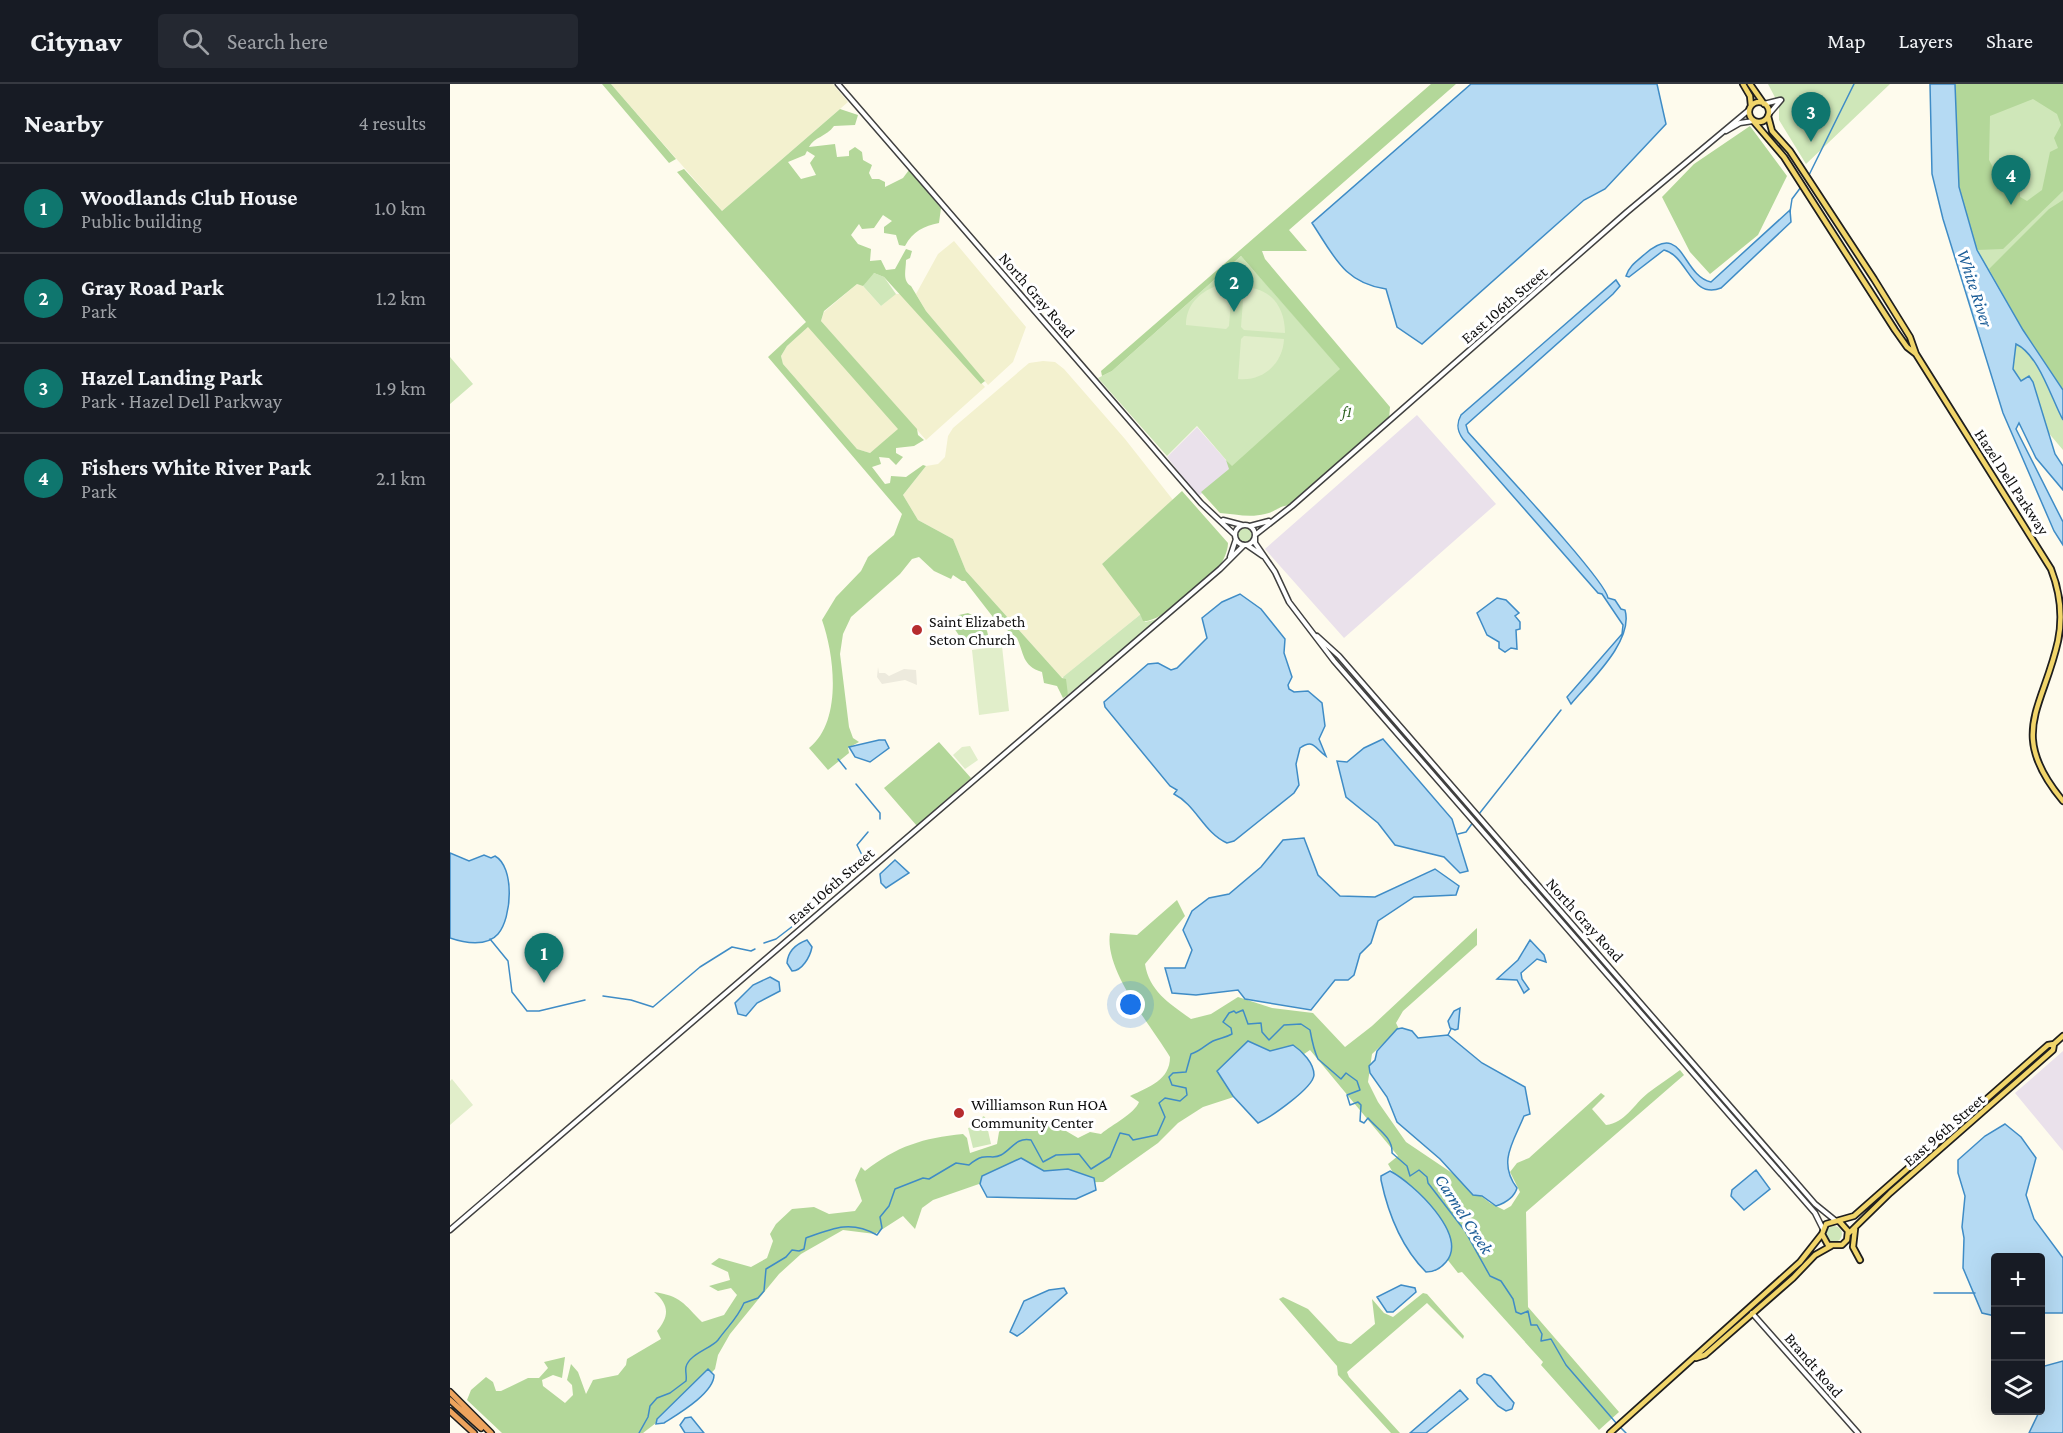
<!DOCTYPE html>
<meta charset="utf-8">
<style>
body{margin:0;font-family:"Crimson Pro",serif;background:#242831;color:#f1f3f6}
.controls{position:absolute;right:18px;bottom:18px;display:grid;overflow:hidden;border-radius:6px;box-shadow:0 6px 24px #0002}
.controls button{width:54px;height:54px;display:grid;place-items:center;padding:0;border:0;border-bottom:2px solid #363941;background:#171b24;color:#f1f3f6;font:30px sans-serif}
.you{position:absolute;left:681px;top:921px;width:21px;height:21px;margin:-15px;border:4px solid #fff;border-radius:50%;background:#1a73e8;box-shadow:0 0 0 9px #1a73e833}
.badge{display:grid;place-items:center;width:39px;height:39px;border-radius:50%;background:#0f766e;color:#fff;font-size:20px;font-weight:700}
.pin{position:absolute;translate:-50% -50px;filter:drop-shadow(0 2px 3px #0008)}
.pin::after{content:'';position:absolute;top:32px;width:21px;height:18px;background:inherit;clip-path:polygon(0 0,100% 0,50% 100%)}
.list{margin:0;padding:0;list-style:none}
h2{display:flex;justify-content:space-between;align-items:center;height:78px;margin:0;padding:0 24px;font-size:26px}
h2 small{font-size:20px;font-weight:400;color:#9ea1a6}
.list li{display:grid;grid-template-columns:39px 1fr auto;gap:18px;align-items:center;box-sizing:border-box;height:90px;padding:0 24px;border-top:2px solid #363941}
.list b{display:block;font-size:22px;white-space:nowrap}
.list p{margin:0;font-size:20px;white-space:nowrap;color:#9ea1a6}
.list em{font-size:20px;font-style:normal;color:#9ea1a6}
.icon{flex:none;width:33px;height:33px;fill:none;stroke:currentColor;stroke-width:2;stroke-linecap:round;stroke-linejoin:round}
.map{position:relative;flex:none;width:1613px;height:1349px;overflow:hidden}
header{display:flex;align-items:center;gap:36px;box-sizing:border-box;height:84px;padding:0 30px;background:#171b24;border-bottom:2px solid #363941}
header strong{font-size:28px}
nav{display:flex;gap:33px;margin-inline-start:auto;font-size:21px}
.search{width:420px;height:54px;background:#242831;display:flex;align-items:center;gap:15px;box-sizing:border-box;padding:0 21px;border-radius:6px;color:#9ea1a6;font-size:22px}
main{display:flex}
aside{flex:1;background:#171b24}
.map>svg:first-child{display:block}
</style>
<header>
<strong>Citynav</strong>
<div class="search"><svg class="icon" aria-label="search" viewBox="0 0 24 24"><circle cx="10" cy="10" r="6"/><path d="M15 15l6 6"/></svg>Search here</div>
<nav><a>Map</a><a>Layers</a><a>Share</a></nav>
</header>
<main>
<aside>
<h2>Nearby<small>4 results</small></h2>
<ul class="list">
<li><span class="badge">1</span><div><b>Woodlands Club House</b><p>Public building</p></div><em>1.0 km</em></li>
<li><span class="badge">2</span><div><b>Gray Road Park</b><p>Park</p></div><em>1.2 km</em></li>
<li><span class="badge">3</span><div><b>Hazel Landing Park</b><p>Park · Hazel Dell Parkway</p></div><em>1.9 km</em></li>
<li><span class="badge">4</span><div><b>Fishers White River Park</b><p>Park</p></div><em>2.1 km</em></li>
</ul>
</aside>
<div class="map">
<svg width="1613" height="1349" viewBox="0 0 1613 1349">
<rect width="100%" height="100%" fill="#fefbed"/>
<path fill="#eae1eb" d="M967,331L1046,420L894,554L815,465Z
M747,343L782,383L748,413L717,373Z
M1613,967V1067L1565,1009Z"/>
<path fill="#f3f1cf" d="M161,0H383L398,18L272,127Z
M504,157L576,243L563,278L538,301L476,227L466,210L488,170Z
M407,200L412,201L431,222L445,210H452L535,303L476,356L371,237L374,228Z
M359,242L449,345L420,369L407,365L333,280L331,272L337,262Z
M593,277L605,278L614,285L675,355L723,416L652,480L691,530L612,594L516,487L503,455L468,436L453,411L476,382L488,380L495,373L498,352L503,344L579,279Z"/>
<path fill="#cfe7b9" d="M1318,0H1440L1356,80L1329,36V21Z
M1502,0H1588L1613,31V366L1554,296L1520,203L1499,38Z
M791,172L891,285L782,383L747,342L717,372L648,294L662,287Z
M424,189L434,193L446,210L431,222L413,202L419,191Z
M0,273L23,300L0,320Z
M788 451a7 7 0 1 1 14 0a7 7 0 1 1-14 0Z
M691,530L695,538L708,535L618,611L613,593Z
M533,1032L535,1033L541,1060L523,1064L518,1044L530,1041Z
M1376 1150a8 8 0 1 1 16 0a8 8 0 1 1-16 0Z"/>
<path fill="#b3d799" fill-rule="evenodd" d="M152,0H161L226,75L219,79Z
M981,0H1006L839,146L857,167H812L815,175L940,323L939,336L842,421C829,421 826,428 815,430C800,434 784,430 770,429L751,408L779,385L776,376L782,382L890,285L791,172L662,287L652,292L651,287Z
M1505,0H1613V107L1553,165L1527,166L1509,103ZM1583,15L1607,30L1611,41L1604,54L1608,64L1600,68L1592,106L1577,117L1570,113V90L1565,93L1558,111L1539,76L1540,32Z
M390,25L408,31L405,41L384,42C376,53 364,53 359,63L385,60L387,73L399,72V67L405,63L412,68L413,76L422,81L419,89L422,95H429L435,98V103L453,94L459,86L491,124L489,139C474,142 463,147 455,162L449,161L446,151L434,149V143L442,137L433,131L424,144L412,145L409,140L401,151L408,160L421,165L420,177L431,176L436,186L445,185L456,165L462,167L460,174L456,176C456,186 452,197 461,202L476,227L535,297L531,300L434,193L424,189L413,202L407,200L374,227L371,237L467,345L468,351L474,356L464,362L446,364V369L453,373L446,381L439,374L429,373L431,380L422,383L435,400L440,399L441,392L456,393L473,381L476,382L453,411L468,436L503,455L516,487L612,594L616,595L618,611L613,614L607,602L594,599L592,588C572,582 574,569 567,554L546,537L515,497H512L503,491L501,495L484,487L469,473L462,475L450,490L401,533L393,550L390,570L399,643L403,654L409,658L398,664L399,669L378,686L359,664C392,638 385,573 372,536L386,513L411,487L418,473L444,451L452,430L318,273L356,238L227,88L234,85L272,127ZM357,67L365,72L360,79L366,91L351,95L338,78L355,71ZM358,243L448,345L420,369L407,365L333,280L331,272L337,262Z
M1300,42L1337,92L1308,151L1260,190L1240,168L1212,113L1244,80Z
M1613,116V306L1573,246L1539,185L1599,125Z
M732,407L778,459C778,469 771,481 765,488C753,501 708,540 693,537L690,530L652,480Z
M518,529C526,532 537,541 538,551L526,562L512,556L502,541L509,531Z
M489,658L521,694L467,742L434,704Z
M727,816L735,832L695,880C699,907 720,920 741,935L761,930L788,913L822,924L863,929L895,963L922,942L1027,844V861L953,927L946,939L949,945L922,970L918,998L928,1018L956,1058L1002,1089L1040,1119L1054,1126L1061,1122L1070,1108L1060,1088L1067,1079L1079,1074L1151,1009L1155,1012L1142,1025L1156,1041C1175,1039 1184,1020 1198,1009C1208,1001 1220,994 1230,986L1234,991L1076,1128L1078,1223L1169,1328L1149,1346L1091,1281L1093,1278L1012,1188L1008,1189L982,1156L938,1080L948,1072L860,966L796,1009L753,1023L728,1039L708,1059L653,1098L529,1100L483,1116L472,1124L465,1145L453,1132L425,1150L393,1146L351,1170L329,1190L280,1250L268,1271L265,1285L237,1315L193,1349H52L17,1316L21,1306L36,1293L43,1298L46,1307H51L78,1294H89L98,1284L94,1278L115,1273L112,1294L103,1291L92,1296L93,1302L115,1319L123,1311L122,1301L117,1296L121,1280L128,1288L136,1310L143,1296L168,1291L176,1281L177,1275L211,1255L207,1247C219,1233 220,1221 204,1208C231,1212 234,1220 252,1238L274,1231L287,1211L281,1204L268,1207L259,1202L280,1196L278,1188L261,1180L269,1174L301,1183L317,1174L323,1157L320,1150L326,1140L342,1125L364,1123L379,1130L405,1127L412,1117L405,1096L411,1083L415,1087C447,1062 473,1054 513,1050L517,1054L520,1069L547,1060L549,1048L554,1042L585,1034L599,1037L628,1054L640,1048L651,1050C663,1040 684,1030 689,1018L680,1012C699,1003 720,996 720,973C701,941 654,887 660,849L687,851Z
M973,1209L977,1210L1014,1252L1013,1255L977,1219L897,1288L899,1293L950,1349H941L888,1291L887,1282L829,1215L833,1213L858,1225L888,1257L901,1260L925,1240L922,1215L934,1229L943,1233Z"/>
<path fill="#e1eeca" d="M766,202H782L779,242L776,245L736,241C736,222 748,209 766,202Z
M794,203C821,204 835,223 835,249L794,246L791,243Z
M794,252L834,255C833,280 812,298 788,295L791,255Z
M552,562L559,627L529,631L522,566Z
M520,662L528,676L515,685L503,671L512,663Z
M2,995L23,1021L0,1041V997Z"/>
<path fill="#edeadd" d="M428,583L429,589H435L439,592L454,585L466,586L467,601L455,596L432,600L427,593Z"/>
<path fill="#b5daf3" stroke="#3f8cc6" stroke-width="1.5" d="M1021,0H1207L1216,40L1155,105L1134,116L972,260L947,243L936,205C894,199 884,172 862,139Z
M1480,0H1505L1509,103L1527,166L1573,246L1613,306V336C1601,314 1589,271 1566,260L1563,285L1571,297L1579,292L1583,298L1605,370L1613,382V406L1586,374L1569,339L1566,345L1613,438V461L1604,447L1553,329L1493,135L1482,90Z
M1340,126L1341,138L1271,204C1241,216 1238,172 1214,166L1179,193L1176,192C1179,182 1187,177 1195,170C1234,136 1231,191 1261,198Z
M1166,196L1170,202L1163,210L1016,341L1018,348C1038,371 1156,496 1158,514L1165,516L1171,525L1175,526C1184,557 1140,597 1121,620L1117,613L1172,550L1173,541L1152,510L1148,509L1013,355C1007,347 1006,340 1011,331Z
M790,510L811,525L835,555L834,569L842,593L838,601L839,605L844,608L858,607L872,619L875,642L869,655L876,672C865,665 864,654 850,664L846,680L849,701L844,709L784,757L777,759C754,749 746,721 724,710L727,706L720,702L655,623L654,618L698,580L708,579L721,586L727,584L757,554L752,534L772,518Z
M1047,514L1056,516L1069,529L1065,532L1070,538V545L1066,546L1067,565L1061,564L1055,568L1049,564V558L1037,551L1027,529Z
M933,655L1002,735L1018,787L1010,789L994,773L945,761L928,739L896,713L887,677L897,678L914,664Z
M429,656H435L439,664L420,678L405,673L399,663Z
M854,754L868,791L890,812L925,813L985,785L1009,802L1006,811L964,813L928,837L921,859L910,870L904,891L898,896H885L861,926L795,915L788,906L746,911L722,909L715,884H735L742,866L733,846L742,827L759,814L779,810L811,783L833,756Z
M0,769L19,777L34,771L41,774L45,772C65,783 62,834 48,850C37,863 14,859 0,854Z
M445,776L459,789L436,804L431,799L430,790Z
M357,856L362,863C360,873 352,887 342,887L337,879C338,867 346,860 357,856Z
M1080,856L1094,871L1096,878L1087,875L1071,889L1072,895L1079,905L1074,909L1067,896L1047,895L1068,876Z
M320,893L329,898L330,907L307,919L296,932L288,930L285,919L303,901Z
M1010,924L1008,945L1005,946L1000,944L998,937L1004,927Z
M952,944L962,947L968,954L998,951L1032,979L1075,1003L1080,1030L1074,1032C1064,1057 1047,1078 1067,1104C1064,1114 1055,1119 1046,1122L1032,1112L1023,1111L990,1075L947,1038L937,1013L920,989L919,982L925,976L927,967L947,945Z
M798,957L820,967L843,961C852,967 864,979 864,991C863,1004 821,1033 808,1039L783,1012L767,987Z
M1555,1040L1571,1053L1586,1074L1576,1111L1584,1135L1613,1174V1229H1591L1590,1174H1546L1545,1232L1532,1229L1513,1184L1514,1154L1512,1143L1515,1112L1508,1089V1076L1535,1052Z
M571,1074L594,1087L618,1085L644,1094L646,1106L626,1115L537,1113L530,1100L532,1092Z
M1306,1086L1320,1105L1294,1126L1281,1112L1282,1106Z
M940,1087C963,1099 1019,1151 996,1178C991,1184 984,1188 976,1188C952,1164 938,1129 931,1096V1092Z
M951,1201L965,1204L966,1208L943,1228H937L927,1213Z
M614,1204L617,1209L573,1248L567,1252L560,1248L574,1217L599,1206Z
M1613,1277V1349H1579L1590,1326L1591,1283Z
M258,1285L264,1291C264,1309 228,1330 214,1339L206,1340L207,1335Z
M1034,1290L1041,1292L1064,1319L1062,1325L1056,1327L1048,1322L1027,1299V1295Z
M1010,1306L1018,1315L976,1349H960Z
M241,1333L254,1349H235L230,1341L235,1334Z"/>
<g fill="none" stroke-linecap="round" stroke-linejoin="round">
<path stroke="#3f8cc6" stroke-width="1.5" d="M1359,91L1404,0
M1340,128L1342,115L1351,103
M388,675L396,685
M406,700L430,729V735
M1029,730L1111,626
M1008,750L1016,748L1026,734
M369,822L405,787L412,771L407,761L418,748
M40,855L58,877L62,908L77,927H89L135,916
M314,859L326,855L352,835
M153,912L181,916L203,923L250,883L282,863L301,867L305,865
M998,951L1001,945
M1484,1209H1525
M1170,1343L1176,1349
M189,1349L198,1333L200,1322L207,1314L220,1309L236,1297C237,1292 235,1287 236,1283C239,1270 262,1264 268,1256C278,1242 287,1235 294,1219L308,1214L314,1207L316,1185L336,1173L342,1166L349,1167L354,1165L356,1154C383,1144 401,1136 427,1151L432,1144L430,1133L439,1122L445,1105L473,1094L479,1095L506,1079L519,1081C537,1066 540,1077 551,1071C562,1065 566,1053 581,1056L593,1078L606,1071L629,1070L641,1085L660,1073L670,1049L679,1051L683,1056L707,1051L715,1033L709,1019L715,1014L730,1017L737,1011L736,1004L722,1001L719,993L723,989L736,988L741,970C751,967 755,961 763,957C769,954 775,954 782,950L781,944L773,938L779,929L784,927L786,929L793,926L798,940L811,939L812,948L819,956L834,941L851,940L860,946C862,957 864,967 868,975L891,995L896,989L907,997L910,1006L897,1011L900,1021L908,1018L911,1021L910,1037L914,1039L918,1034C927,1045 943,1053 942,1069L957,1082L960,1092L969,1086L977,1093L978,1099L1015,1147L1040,1192L1051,1197L1063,1215L1066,1228L1071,1230L1078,1227L1081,1241H1087L1092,1250L1091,1257L1101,1255L1116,1281L1167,1340"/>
<defs>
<path id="minor" d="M388,0L751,419L785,451
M1314,20L1330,16
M1319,30L1331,16
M1276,47L1290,39L1303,37
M773,436L792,441
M785 451a10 10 0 1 1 20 0a10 10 0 1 1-20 0Z
M800,442L819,437
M805,451L842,422L1177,128L1299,26
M805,453V459L825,488L839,518L884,577L1365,1129L1373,1145
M797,461L813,472
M780,473L786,455
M867,552L889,572L1365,1120L1386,1137
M0,1146L770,485L794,461
M1302,1229L1408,1349"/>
<path id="major" d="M1293,0L1300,12L1301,22
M1300,0L1314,20
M1299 28a10 10 0 1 1 20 0a10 10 0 1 1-20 0Z
M1318,32L1322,47L1340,67L1424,195L1460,253L1466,270L1601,485C1610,508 1613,533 1608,557C1593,625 1557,650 1613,717
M1304,38L1334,73L1445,246L1457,263L1466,270
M1405,1145L1403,1163L1410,1176
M1372,1150L1378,1161H1392L1397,1156L1398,1147L1389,1137
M1398,1150L1440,1109L1603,966L1604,960
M1246,1274L1255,1271L1343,1194L1365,1171L1381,1162
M1160,1349L1350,1178L1372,1150L1376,1140L1404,1132L1598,961L1604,960L1613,952"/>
<path id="highway" d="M0,1308L41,1349
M0,1316L31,1344
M0,1327L24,1349"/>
</defs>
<use href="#minor" stroke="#404040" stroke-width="7"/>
<use href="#major" stroke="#1e1e1e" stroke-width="8"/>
<use href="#highway" stroke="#1e1e1e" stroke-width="8"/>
<use href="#minor" stroke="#fff" stroke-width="4"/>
<use href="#major" stroke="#f1d56a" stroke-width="4.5"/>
<use href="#highway" stroke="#eda35d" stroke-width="5"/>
</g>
<g fill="#b62c2e" stroke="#fff" stroke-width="2">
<circle cx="467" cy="546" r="6"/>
<circle cx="509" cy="1029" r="6"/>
</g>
<g text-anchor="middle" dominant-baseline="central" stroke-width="6" stroke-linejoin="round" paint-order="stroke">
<g font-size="16" fill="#0d0d0d" stroke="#fff">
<text transform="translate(587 211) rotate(49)">North Gray Road</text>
<text transform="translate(1054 221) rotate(-41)">East 106th Street</text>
<text transform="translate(1562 398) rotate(57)">Hazel Dell Parkway</text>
<text transform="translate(381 802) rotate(-41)">East 106th Street</text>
<text transform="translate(1135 836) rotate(48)">North Gray Road</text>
<text transform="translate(1494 1046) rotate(-41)">East 96th Street</text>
<text transform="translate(1364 1281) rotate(49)">Brandt Road</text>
</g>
<g font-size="16" font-style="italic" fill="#2c6121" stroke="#fff">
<text x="897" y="327">f1</text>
</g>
<g font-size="16" fill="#0d0d0d" stroke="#fff" text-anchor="start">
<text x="479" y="537">Saint Elizabeth<tspan x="479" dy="18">Seton Church</tspan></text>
<text x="521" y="1020">Williamson Run HOA<tspan x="521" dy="18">Community Center</tspan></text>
</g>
<g font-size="18" font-style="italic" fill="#1d5e98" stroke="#fff">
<text transform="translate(1525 204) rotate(72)">White River</text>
<text transform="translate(1014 1130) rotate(57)">Carmel Creek</text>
</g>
</g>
</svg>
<div class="controls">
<button>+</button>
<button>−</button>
<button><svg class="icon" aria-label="layers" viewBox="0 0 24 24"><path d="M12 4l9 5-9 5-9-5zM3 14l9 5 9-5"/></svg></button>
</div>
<div class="you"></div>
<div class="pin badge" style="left:94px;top:899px">1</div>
<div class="pin badge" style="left:784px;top:228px">2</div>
<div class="pin badge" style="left:1361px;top:58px">3</div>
<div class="pin badge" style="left:1561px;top:121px">4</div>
</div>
</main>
